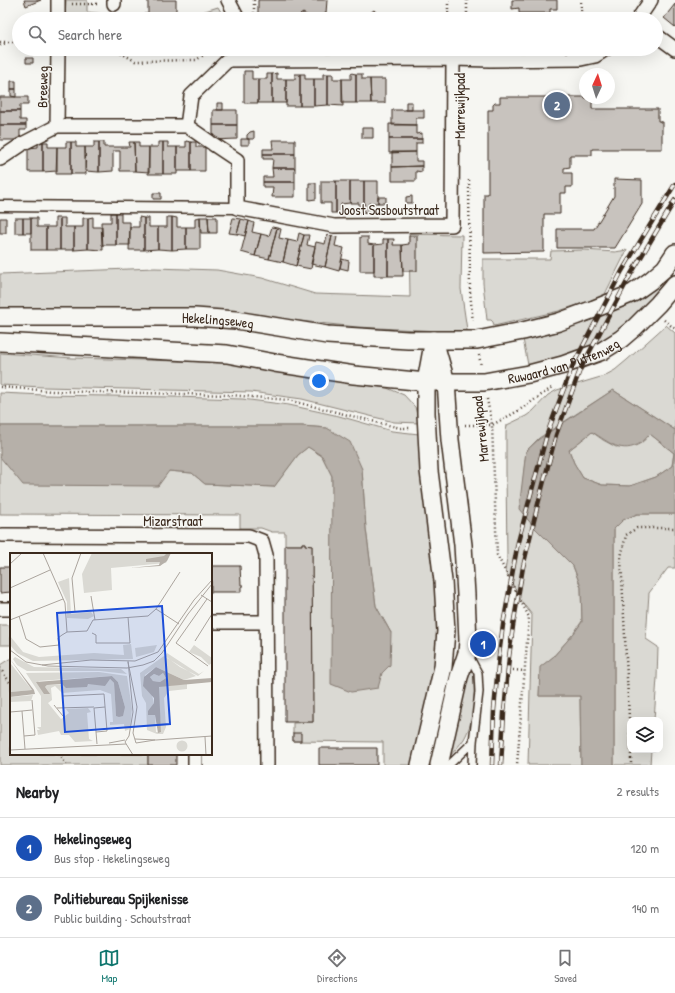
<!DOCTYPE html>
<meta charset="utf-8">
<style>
body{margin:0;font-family:"Patrick Hand",sans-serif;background:#f2f2f2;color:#202124}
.controls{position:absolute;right:12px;bottom:12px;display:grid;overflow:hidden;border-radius:8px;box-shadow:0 4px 16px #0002}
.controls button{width:36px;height:36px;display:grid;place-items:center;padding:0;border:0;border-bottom:1px solid #e0e0e0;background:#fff;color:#202124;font:20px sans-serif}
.compass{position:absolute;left:579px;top:68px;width:36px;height:36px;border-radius:50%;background:#fff;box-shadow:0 4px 16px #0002;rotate:4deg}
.you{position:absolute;left:319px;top:381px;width:14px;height:14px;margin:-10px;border:3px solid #fff;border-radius:50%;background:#1a73e8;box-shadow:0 0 0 6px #1a73e833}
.badge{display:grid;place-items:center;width:26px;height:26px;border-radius:50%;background:#0f766e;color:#fff;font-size:13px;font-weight:700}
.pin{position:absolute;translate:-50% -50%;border:2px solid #fff;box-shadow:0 1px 4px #0006}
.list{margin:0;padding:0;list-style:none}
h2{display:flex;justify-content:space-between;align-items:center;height:52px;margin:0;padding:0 16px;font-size:17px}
h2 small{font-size:13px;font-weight:400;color:#757577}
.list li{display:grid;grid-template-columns:26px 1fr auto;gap:12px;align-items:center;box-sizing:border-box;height:60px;padding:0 16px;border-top:1px solid #e0e0e0}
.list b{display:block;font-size:15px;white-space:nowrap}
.list p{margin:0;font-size:13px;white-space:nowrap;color:#757577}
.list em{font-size:13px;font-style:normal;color:#757577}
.icon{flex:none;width:22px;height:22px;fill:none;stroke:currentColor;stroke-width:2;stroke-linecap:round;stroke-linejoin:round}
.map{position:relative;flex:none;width:675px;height:765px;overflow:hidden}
.search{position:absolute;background:#fff;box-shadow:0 4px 16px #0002;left:12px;right:12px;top:12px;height:44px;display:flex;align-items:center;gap:10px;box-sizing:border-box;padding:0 14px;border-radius:22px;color:#757577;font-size:15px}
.sheet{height:172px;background:#fff}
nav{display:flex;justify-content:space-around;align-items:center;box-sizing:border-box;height:56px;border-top:1px solid #e0e0e0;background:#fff;font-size:11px;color:#757577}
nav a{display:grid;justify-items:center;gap:2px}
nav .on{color:#0f766e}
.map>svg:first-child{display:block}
</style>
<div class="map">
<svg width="675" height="765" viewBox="0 0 675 765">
<rect width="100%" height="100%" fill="#f6f6f2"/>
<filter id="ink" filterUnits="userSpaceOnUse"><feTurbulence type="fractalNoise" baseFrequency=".025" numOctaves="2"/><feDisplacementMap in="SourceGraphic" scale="8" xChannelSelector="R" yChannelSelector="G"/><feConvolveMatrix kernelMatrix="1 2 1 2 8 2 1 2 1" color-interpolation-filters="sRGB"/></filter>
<g filter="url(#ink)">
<path fill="#dad9d3" stroke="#8a8278" d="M66,0H87V12L142,18H183L218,7L225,19H65Z
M409,234L462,235L461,289L467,330L461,332L357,327L272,318L58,308L0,309V274L155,268L217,270L262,278L315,294L410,297Z
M584,250L615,252L627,250L604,296L559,311L494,326L493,322L491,320H487L483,283V259H550L551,251Z
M661,284L665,288L609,341L529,370L523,339L580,324L623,307L643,298Z
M666,325L675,333V430L613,390L539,438L526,451L520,509L534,527L573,566L581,587L582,621L574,633L553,657L541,667L539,696H580L581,765H528L532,615L522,602L505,570L507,558L506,471V432L507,425L526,416L533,411L548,395L557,390L604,376L615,370L627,360Z
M0,353L73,358L214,362L248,365L387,388L404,395L415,407L419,423L394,422L302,399L251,392L44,387L0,385Z
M0,393L44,395L173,397L242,399L289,405L339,416L392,431L419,434L435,559L439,650L416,765H383V742L293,741V723L313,722L312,546L305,545V543H302V545H285V532H272L261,528H240V515L0,514V457L192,473L205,484L274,487L298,455L308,447L322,456L332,476L333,533L391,633L376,606L366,529L362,469L327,428L302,426H0Z
M592,432L603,440L616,447L641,443L650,434L674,453L672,466L656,477L630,486L602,485L583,478L574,463L569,450Z
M637,514H675V568H668L649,593L646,639L658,647L657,678L654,720H630V750H651L650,765H614V529L623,520Z
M0,625H9L11,628V645H0Z
M11,658V754H148V765H0V665Z
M467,671H474C474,694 476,718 464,739C460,745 454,751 450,756Z"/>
<path fill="#b6b0a9" stroke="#857a71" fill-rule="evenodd" d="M613,390L675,430V514H637L623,520L614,529V765H581L580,696H539L540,667L553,657L574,633L582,622L581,587L573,566L534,527L519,509L526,451L539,439ZM592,432C609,442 621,455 641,443C644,441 647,437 650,434L674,453L672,466L656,477L630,486L602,485L583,478L574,463L569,450Z
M0,426H302L327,428L350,442L362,469L366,529L376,606L391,633L390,665L382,673L378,688L351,692L331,684L332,476L322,456L308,447L298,455L274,487L205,484L192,473L169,471L158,486L23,485L0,457Z"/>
<path fill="#c8c3be" stroke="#3b2a1e" d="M24,0H41L26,6Z
M148,0H176V14L180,15H144V14H148Z
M258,0H327L326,13L316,19H313L303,13L294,19H290L281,14L271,19H268L258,13Z
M512,0H557V9H550V13H519V8L512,9Z
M675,4V27L664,18Z
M374,10L377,13V18L376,19H371L370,18V13Z
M26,58H33V63H26Z
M244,71H252V79H258V103H244Z
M277,73V79H286V103H272V74Z
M351,73L356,74V103H342V79H351Z
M267,74H272V103H258V79H267Z
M295,74H300V106H286V79H295Z
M300,74H305V79H314V106H300Z
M323,74H328V105L314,106V79H323Z
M328,74H333V79H342L343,106L328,105Z
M356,74H362V79H370L371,103H356Z
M370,79H385V103H371Z
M11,81H16V89H11Z
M11,89H16V97L11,96Z
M0,97H28V105H20V111H0Z
M500,97H585V98H592V109H658V121H660V122H662V149H592V155H570V167L564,168V173H572V187H566V193H560V214H544V252L484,253V194H488V110H493V105L495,103H500Z
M406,102H412V110H406Z
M217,103H223V110H217Z
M213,110H237V125H213Z
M392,110H424V118H416V125H392Z
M0,111H20V120H26V125H0Z
M389,124L416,125V134L422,133V139H389Z
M0,125H26V130H20V140H0Z
M213,125H237V139L213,140Z
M362,128H373V138H362Z
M254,131V139H247V135L250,132Z
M241,139H249V145H241Z
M389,139H422V143H416V152L389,153Z
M272,140H295V154H263V149H273Z
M186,141L191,142V171H177V147H186Z
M38,142H43V172H28V148L38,147Z
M43,142H48V147H57V171L43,172Z
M66,142H71V174H56L57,147H66Z
M71,142H76V147H85L86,174H71Z
M94,142H99V172L85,171V147H94Z
M99,142H104V147H130L129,142H134L135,171H120V151H113V171L99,172Z
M134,142H139V147H149V172L135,171Z
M158,142H163V174H148L149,147H158Z
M163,142H168V147H177V174H163Z
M191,142H196V147H205V171H191Z
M392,152H416V161H422V166L392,167Z
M263,154H295V168H272L273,159H263Z
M422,166V172L416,171V181H392V167Z
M272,168H295V182H263V177H273Z
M614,179L642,180V204L615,248H557V229H594L614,196Z
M321,181H336V213H331V203H321Z
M336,181H350V203L341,204V213H336Z
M350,181H364V213H359V203H350Z
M364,181H378V203H369V213H364Z
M263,182H295V197H272L273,187H263Z
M309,183H316V199L309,200Z
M153,193H161V199H153Z
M412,196V203H406V197Z
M378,197H386V203H378Z
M121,212V222H130V245H116V213Z
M111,213H116V245H102L101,222H111Z
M93,217V227H102L103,250L88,249V218Z
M139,217L144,218V250H129L130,227H139Z
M167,217H172V250L158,249V227H167Z
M172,217L177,218V227H186V249L172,250Z
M200,217H208L209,233H201Z
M200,217V249H186V227H195V218Z
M208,217H217V233H209Z
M0,218H6V233H0Z
M15,218H23V233H15Z
M23,218H31V233H23Z
M31,218H37V227H46V250H31Z
M55,218H60V250H46V227H55Z
M60,218H65V227H74V250H60Z
M83,218H88V249L74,250V227H83Z
M144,218H149V227H158V249L144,250Z
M233,218L241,219L237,234L229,233Z
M241,219L249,221L245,236L237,234Z
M249,221L254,223L252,232L261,234L255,256L241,252Z
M272,227L277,228L269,259L255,256L261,234L269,236Z
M277,228L281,229L279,238L288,240L283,262L269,259Z
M299,233L304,235L296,266L283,262L288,240L297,242Z
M304,235H309L307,245L315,247L311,269L296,266Z
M327,235L332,236L325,267L311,264L316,242L325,244Z
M332,236L337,237L335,246L344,248L339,271L325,267Z
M409,236H417V271H403L402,245L409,244Z
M360,237H368V244L374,245V271H360Z
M383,239H388V276H374V245L383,244Z
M388,239H394L393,245H402L403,276H388Z
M342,259L349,261L348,270L340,268Z
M302,543H305V545L312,546L313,722H285V545H302Z
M211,566H240L241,585H243V587H241V592H211Z
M0,567H11V592L0,593Z
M293,733H301V741H293Z
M319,748H377V765H319Z
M148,754H176V765H148Z"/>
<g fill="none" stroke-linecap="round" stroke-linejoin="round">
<defs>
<path id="service" d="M469,656L478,673L479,692L473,742L472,765
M449,765L473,742"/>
<path id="pedestrian" d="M0,206L237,208"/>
<path id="minor" d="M58,0V19
M114,0V4
M228,0L238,19
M638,19L651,0
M656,35L675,49
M57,126L58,49
M187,126L210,142
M24,143L57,126H187L191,96L228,60L453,59L490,60L581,59L595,56L606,49
M213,144L237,160V208L334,226L452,225L453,59
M0,159L21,145
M2,535L249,536L262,541L266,555L267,765
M0,609H11
M211,622H266
M195,754V765"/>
<g id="tertiary">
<path id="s1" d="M0,317H195L236,320L327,335L408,340H477L523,331L559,322L594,309L633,293L650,281L665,268L675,253"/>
<path d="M434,340L446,382L450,440L463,545L466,595L468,641L467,653L459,677L439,765"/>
<path id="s2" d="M0,342L227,354L275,363L354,375L426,382H484L529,374L563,365L602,351L621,339L635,327L658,304L675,284"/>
<path d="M420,765L443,667L446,631L443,581L429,471L426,413V382L433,344"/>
</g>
</defs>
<use href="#service" stroke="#3b2a1e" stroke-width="10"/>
<use href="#pedestrian" stroke="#3b2a1e" stroke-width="13"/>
<use href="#minor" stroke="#3b2a1e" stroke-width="16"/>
<use href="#tertiary" stroke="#3b2a1e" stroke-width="20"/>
<path stroke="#3b2a1e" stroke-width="2.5" stroke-dasharray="1 3" stroke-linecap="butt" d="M448,0V19
M467,0V19
M72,4H99
M254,17V0
M581,19V0
M0,42H19
M0,45L7,43
M114,49L135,61L196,60L213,49
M469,180L470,291L473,323
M664,320L675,329
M479,355L481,366
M0,387L52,391L230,395L288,400L400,428H410
M487,399L492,425L497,555L529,617L517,765
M465,425H492L518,411L553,387
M0,668L11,684
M513,670L525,671
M630,738L621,557L626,535L637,528H675
M631,750V765
M59,754L67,765"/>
<use href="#service" stroke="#f6f6f2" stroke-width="7"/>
<use href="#pedestrian" stroke="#f6f6f2" stroke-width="10"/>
<use href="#minor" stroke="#f6f6f2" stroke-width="13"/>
<use href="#tertiary" stroke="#f6f6f2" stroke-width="17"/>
<defs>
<path id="rail" d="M492,765L494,710L499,655L503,625L518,542L547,434L572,367L622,271L675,184
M501,765L504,713L509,657L513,626L523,567L537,508L556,435L580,370L631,274L675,200"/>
</defs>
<use href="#rail" stroke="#3b2a1e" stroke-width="4.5"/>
<use href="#rail" stroke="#f6f6f2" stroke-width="3" stroke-dasharray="9" stroke-linecap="butt"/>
</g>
</g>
<g text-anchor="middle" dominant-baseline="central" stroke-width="3" stroke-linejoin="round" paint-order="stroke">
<g font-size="14" fill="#3b2a1e" stroke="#f6f6f2">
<text transform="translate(42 87) rotate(-89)">Breeweg</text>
<text transform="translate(459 106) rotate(-90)">Marrewijkpad</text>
<text x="389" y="209">Joost Sasboutstraat</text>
<text stroke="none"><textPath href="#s1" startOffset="218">Hekelingseweg</textPath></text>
<text stroke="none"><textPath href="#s2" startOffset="569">Ruwaard van Puttenweg</textPath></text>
<text transform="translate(480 429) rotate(-96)">Marrewijkpad</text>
<text x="173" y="520">Mizarstraat</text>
</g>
</g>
<g transform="translate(10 553)">
<rect width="202" height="202" fill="#f6f6f2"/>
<path d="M82,0H160L156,10L101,15L102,37L74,40L72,21ZM59,25L61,61L81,59L84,63L78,66L57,65V49L48,29ZM0,83L13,99L29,104L84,100L114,102L113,92L121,91L123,106L23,108L7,100L0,92ZM147,92L144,99L126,104L125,95ZM184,92L202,105V110L199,112L191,104L179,99ZM157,100L189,121L194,118L188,123L170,114L155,103ZM154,103L186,123L174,127L146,114L135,122L136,136L142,142L144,150L138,162H145L146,179H151L148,135L151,133L177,131V136L159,138L154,145L156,174L153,181H147L137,177L136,150L132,143L130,120ZM5,104L24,114L111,116L117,121L90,118H17L7,112L3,106ZM1,111L13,126L22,137L0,139ZM89,119L117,123L122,156L120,176L115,178L114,171L100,172V169H103L101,141L90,137L52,140L45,133L41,135L42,147L38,150L51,166L59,160L56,156L78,155L81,159L77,160L79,186L83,188L65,189L59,182H51L49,178L28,182L27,177H30L27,174H31V143L16,120ZM102,123L108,129L115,154L106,162L104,130L100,126L82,131L37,132L35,134L28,128ZM153,120L156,125L150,129L143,128L140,124L144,121L149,123ZM23,142L21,148L0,149V144ZM166.5 193a5.5 5.5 0 1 1 11 0a5.5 5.5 0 1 1-11 0Z" fill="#dad9d3" fill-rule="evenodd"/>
<path d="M157,0H161L157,8L150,13L120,15L149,12L150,9H136V6L154,3ZM0,106L24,137L25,141L0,144V139L22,137ZM146,114L174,127L202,125V129L149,134L151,179L148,180L145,162H138V158L144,150V145L133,133L134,124ZM153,120L156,125L150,129L143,128L140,124L144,121L149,123ZM102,123L108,129L115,154L113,163L109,164L106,163L104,130L100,126L95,133L78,131L77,134L56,135L52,131L37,132L35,134L40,141H34L26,129Z" fill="#b6b0a9" fill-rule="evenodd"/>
<path fill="none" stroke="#aba49d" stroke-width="1" d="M33,0L55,50L57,79M0,11L12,0M0,35L40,17M191,42L202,49M81,43L85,67M197,46L166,90L198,113M146,56L170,19M65,59L62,25L71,0M9,63L16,86L30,94L49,92L48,85L52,82M0,67L53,46M82,80L86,82V90H120L118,64M52,82L57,79L77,78L83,67L138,63L146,56L169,71M185,88L202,61M0,97L16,109L38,113L117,115L133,112L144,108L152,100L178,61L202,31M118,108L123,159L119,183L115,189L123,202M118,109L127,154L123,180L126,190M32,112L81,107L125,108L148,99L184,47L202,27M53,143L94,141L97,178L86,179M44,152L53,163M47,155L84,154M0,159L12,158M14,183L25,182L22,147M195,184L196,202M125,186L146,187L202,183M99,190L115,187M126,190L145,187M87,191L84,155L95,154M15,196L12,158L22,157M0,197L116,191"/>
<path fill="#1d4ed8" fill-opacity="0.15" stroke="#1d4ed8" stroke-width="2" d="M152,53L160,171L55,179L47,60Z"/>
<rect width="202" height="202" fill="none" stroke="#3b2a1e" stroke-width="2"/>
</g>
</svg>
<div class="controls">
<button><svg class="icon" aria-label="layers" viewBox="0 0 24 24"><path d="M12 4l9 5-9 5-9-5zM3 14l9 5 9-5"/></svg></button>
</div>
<svg class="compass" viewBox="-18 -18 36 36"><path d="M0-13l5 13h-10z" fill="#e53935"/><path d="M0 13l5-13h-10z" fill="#757577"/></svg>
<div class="you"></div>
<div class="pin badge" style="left:483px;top:644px;background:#1a4fb4">1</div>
<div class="pin badge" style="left:557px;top:105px;background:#5c6f8a">2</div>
<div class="search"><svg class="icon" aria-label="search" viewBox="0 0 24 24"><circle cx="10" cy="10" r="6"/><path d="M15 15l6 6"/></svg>Search here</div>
</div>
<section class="sheet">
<h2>Nearby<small>2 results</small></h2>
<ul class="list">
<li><span class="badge" style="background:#1a4fb4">1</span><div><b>Hekelingseweg</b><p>Bus stop · Hekelingseweg</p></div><em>120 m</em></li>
<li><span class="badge" style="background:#5c6f8a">2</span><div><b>Politiebureau Spijkenisse</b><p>Public building · Schoutstraat</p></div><em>140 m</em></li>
</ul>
</section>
<nav>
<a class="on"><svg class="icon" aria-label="map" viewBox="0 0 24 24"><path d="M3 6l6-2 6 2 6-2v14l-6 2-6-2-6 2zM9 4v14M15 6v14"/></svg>Map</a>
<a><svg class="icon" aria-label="directions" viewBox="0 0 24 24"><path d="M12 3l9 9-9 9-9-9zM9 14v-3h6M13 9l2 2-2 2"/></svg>Directions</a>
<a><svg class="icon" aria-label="saved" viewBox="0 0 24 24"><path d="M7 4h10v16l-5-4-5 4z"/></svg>Saved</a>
</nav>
